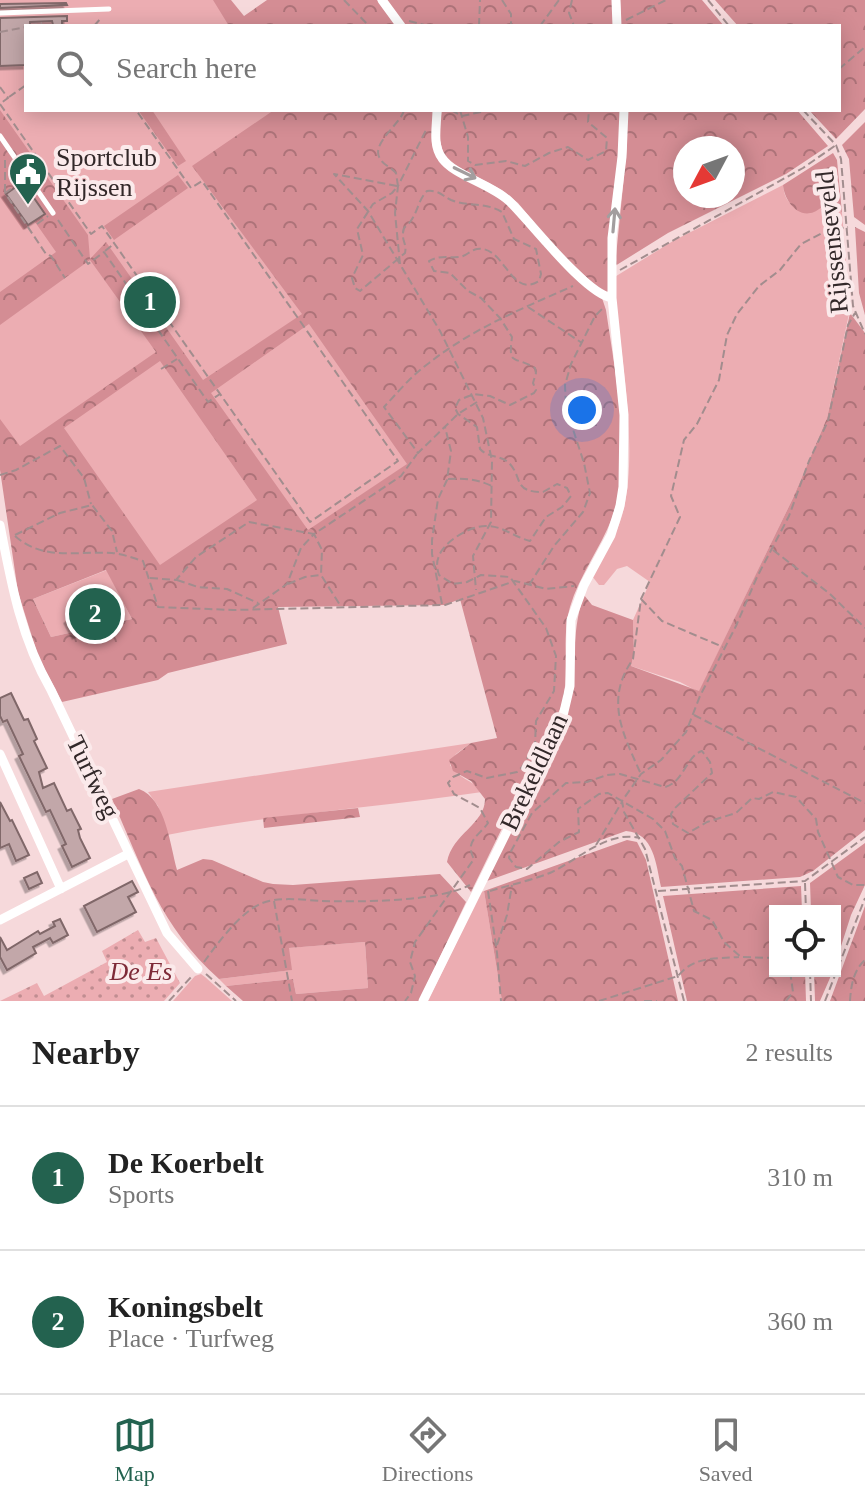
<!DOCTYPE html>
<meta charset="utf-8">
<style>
body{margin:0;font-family:Georgia,serif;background:#f2f2f2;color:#222}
.controls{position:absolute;right:24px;bottom:24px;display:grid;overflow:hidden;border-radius:0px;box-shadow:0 4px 20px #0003}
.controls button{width:72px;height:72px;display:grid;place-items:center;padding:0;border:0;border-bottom:2px solid #e0e0e0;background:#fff;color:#222;font:40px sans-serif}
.compass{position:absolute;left:673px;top:136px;width:72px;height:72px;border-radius:50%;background:#fff;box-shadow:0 4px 20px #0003;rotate:229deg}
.you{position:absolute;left:582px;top:410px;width:28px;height:28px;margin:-20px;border:6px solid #fff;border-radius:50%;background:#1a73e8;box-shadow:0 0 0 12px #1a73e833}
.badge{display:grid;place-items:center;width:52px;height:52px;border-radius:50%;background:#23624f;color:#fff;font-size:26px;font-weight:700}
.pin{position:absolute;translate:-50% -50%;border:4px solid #fff;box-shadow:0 2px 8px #0006}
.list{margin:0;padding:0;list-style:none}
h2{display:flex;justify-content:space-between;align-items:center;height:104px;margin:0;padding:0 32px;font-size:34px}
h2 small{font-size:26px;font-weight:400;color:#767676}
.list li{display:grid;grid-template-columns:52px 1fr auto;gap:24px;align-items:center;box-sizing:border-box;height:144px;padding:0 32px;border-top:2px solid #e0e0e0}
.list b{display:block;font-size:30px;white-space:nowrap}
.list p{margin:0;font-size:26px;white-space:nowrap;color:#767676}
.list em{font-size:26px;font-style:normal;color:#767676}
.icon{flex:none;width:44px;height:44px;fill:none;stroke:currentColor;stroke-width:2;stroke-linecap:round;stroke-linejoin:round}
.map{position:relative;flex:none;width:865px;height:1001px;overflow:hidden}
.search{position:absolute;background:#fff;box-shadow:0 4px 20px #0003;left:24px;right:24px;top:24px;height:88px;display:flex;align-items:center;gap:20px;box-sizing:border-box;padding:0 28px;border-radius:0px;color:#767676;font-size:30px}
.sheet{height:392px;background:#fff}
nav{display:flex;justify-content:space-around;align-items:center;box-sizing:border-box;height:112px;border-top:2px solid #e0e0e0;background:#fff;font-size:22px;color:#767676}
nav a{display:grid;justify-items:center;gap:4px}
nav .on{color:#23624f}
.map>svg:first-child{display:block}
</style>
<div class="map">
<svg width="865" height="1001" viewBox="0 0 865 1001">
<defs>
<pattern id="forest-crowns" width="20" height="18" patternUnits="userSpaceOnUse" patternTransform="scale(2)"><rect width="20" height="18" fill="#d48d94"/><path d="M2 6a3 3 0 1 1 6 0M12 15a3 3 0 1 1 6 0" fill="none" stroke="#ad7379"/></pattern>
<pattern id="garden-dots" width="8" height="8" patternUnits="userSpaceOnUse" patternTransform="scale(2)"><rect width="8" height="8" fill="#ecadb2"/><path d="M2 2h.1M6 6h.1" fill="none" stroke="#c08d91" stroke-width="1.8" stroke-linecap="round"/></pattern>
<filter id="shadow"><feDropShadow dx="-3.5" dy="3.5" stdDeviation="0" flood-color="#0004"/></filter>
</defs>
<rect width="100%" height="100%" fill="#f6d9db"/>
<path fill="#ecadb2" d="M0,0H227L246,26H26V110H293L417,466L312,542L160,579L14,459L0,439Z
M783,185C784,193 785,198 791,204C807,223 817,203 835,205L842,213L850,309L827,418L793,498L699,692L680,682L631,666L634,654L633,620L650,582L627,566L617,569L604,585H599L592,576C602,558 613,541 620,522C642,457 619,347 613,278L673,241Z
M107,570L132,619L51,637L33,599Z
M471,743L456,754L450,765C457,778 473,780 482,792C377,808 271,814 167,835L158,806L148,792Z
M484,891L502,1001H428L481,892Z
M365,942L368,988L296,994L293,979L226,986L219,979L291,970L288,948Z
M201,974L205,977L232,1001H173L195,976Z"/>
<path fill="url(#forest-crowns)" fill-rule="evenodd" d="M213,0H231L244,16L267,0H377L397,26H229Z
M386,0H613L615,26H405Z
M620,0H702L724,26H621Z
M715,0H865V109L836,139L809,110H839V26H738Z
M0,110L88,235L90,259L106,242L203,380L302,314L192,166L274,110H433L432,144L439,162L504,200L602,298L606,310C615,372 633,459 612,518C600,549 579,576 570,607C561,639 570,673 562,705L471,892L447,862C452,834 485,824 485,799L471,781L453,771L449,760L471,743L497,738L460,599L445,605L278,607L287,644L168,673L158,680L62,702L38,656L18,592L0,470V419L20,446L156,352L90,260L0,325V292L56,252L35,222L23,230L0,197ZM309,324L407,464L308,530L211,393ZM160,361L257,500L160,565L64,428ZM106,570L132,619L51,637L33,599Z
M138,110H152L186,161L178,166Z
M442,110H621L609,292L604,294L551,243L518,203L502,190L451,163L444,156L438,133Z
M627,110H797L828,146L786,174L668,233L615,266L627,146ZM685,148H733V196H685Z
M865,122V225L854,217L849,159L842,145Z
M833,153L837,160L842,213C839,209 837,205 832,204C825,203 819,210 814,212C797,219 784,199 783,185Z
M178,175L188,188L114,240L104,226Z
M855,227L865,232V315L859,293Z
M850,313L865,333V830L813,871L800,877L661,887C656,864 654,833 626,831L487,881L567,715C579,674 569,636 584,595L592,605L633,620L634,654L631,666L699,691L793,498L827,418Z
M139,789C166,799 170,845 177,870L203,859L212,860L263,882L273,884L293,885L440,874L466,902L419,1001H243L226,986L293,979L296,994L368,988L365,942L289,948L292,970L219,979C160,926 143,869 112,799Z
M358,808L360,817L264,828L263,818Z
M627,840L637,842L646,860L678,1001H502L484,891Z
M865,843V885L851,915L835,965V911H811L810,883Z
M801,886L802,911H775V971H805L806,1001H687L663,896Z
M865,906V1001H830Z
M814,971H833L820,1001H815Z"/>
<path fill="url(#garden-dots)" d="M138,930L145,942L156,938L180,983L164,1001H0L37,983L44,996L107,962L102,951Z"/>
<path fill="#c2a7a9" stroke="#806769" stroke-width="2" filter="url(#shadow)" d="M66,3L67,5L0,8V4Z
M67,16V21H62V25H53L52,21L30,22V26H26V65L0,66V18Z
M23,182L45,214L28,225L6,194Z
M84,608L94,626L76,635L68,620Z
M11,693L24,720L28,719L37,739L34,741L47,768L39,772L43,788L54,783L67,811L71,809L81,829L78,830L80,838L90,858L72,867L62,846L66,844L50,810L46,812L19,756L23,754L7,720L3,722L0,716V698Z
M0,802L10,821L12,820L29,855L16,861L9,844L0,848Z
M37,872L42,883L29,889L24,878Z
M132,881L138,892L128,897L136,912L97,932L84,906Z
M60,919L68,935L53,943L50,938L33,947L36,953L7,970L0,957V937L7,950L38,931L40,934L55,926L53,922Z"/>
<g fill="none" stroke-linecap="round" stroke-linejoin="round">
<path stroke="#a28d8e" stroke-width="2" stroke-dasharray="8 4" stroke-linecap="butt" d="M344,0L369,26
M502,0L511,14V26
M572,0L569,13L574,26
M708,0L729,26
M626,20L666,0
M409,21L429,26
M29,26L42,23
M94,26L102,17
M479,26L480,0
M540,26L559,0
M0,32L26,27
M839,69L865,47
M0,87L8,98L1,103
M9,97L26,85
M0,104L91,234L102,226L310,522L398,461L202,181L191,188L136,110
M404,110C402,123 368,145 381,160C384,165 392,168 396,173L398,186L392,193L373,204L357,229L363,255L352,278L355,288L360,291L405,253C407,244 402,241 403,233C403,226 407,226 410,222C418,212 418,200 427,191C439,190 441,195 451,200C468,207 486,202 502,212L514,239L536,249L541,274L539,281C510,299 505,245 477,249C471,250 466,256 460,257C449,258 439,255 429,261L434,271L450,273L468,291L481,298L500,318L512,337C508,367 514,355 535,368L536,373L533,383L536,390L534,393L510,405L490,396L474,394L459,400L455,408L458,414L477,427L480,449C488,458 502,455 510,464C523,479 513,492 543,492L557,484L567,488L571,496L562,507L546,517L530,541C514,537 503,526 487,526C472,525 444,541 439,556C436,562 437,569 439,575L453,584L467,582L481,575L510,577L546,628L556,656L554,691L536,721L535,745L522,767L517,772L487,778L467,771L453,777L448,783L454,794L480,808L488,823C479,836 464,841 474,859L415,942L410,962L415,976L411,993L405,1001
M451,110L462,116L490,110
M460,110L468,137V161L475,165L506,161L525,166L549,153L568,147L588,160L606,151L607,138L588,122L589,110
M803,110L836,145L841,159L853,306L865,334
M21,182L5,193L46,254L51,256L65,278
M397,186L334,174L368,211L440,331L483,418L492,461L491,522L473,556L476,590
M5,192V158
M58,220L88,264L104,252L208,402L220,394
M37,224L48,216
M105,251L115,243
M400,264L395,213L398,186L426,130
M620,270L803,168L836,145
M528,307L582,343
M161,369L177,359
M477,402L458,414L418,453L384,407C398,392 412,375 429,363C472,329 523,308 573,286
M0,475L16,470L60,446L84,478L91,504
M448,479C464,478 477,479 492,486
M15,535L60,513L92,505L112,531L117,552
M15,536C43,561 77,551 112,553C123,554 133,558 143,561L158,607L233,610L445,605L515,581L546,589L574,586
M773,550L830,594L865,628
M150,578L176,580L196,557L249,522L314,534L401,476L417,454
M177,580L198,587L227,589L258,603
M288,584L305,577L320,575
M529,585L554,546L583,512L590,493L584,463L566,408L565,385L571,364L595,316L603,308
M641,599L662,621L723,647
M442,604L432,554V540L438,499L447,480L451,451L445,427
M253,608L287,584L301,548L314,534L322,550L321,575L340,605
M694,715L865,803
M640,772C622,732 605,699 633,659L641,599L680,517L671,496L684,440L697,424L719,380L727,335L737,314L759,286L780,270L801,244L826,231L848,227
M596,845L622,802
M805,883L806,911
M488,891L497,953L501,1001
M490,891C510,885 533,880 552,872C579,859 608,830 640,838
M658,891L805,881L865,837
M274,901L292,1001
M497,945L507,915L512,885
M775,958L741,957L724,942L712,920L694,911L682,866L675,858L665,831L653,819L608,793L599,794L578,809L579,832L559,842L527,869L516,867L509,858L510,853L532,813L566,783L587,782L607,775L620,774L665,787C684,782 686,756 702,751L710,762L712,773L675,808L671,814L673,824L688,833L707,822L736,813L752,798L759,799L773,792L796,797L816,819L818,832L838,877L853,885H865
M204,962C217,944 240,913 260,904C278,896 303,900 322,901C360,902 437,902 470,885
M810,971L811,1001
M206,974L236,1001
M169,1001L192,976
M599,1001L678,976C694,956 715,959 739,957
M644,1001H657
M684,1001L645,849L624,812L622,801L641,774L661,760L686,732L700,696L736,626L757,577L789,516L809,461L828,421L848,325L855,313
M786,1001L793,992L790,971
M825,1001L865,898
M850,1001C851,986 853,971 865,960"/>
<path stroke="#fff" stroke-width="5" d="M0,13L109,9
M0,136L53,213"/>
<path stroke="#fff" stroke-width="9" d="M382,0L401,26
M616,0L617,26
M437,110C437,125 432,145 442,158C453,175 491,184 509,201C531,222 585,294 612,298
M0,525C11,583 21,638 51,690L167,933L198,969
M0,754L61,889
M0,920L128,854
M423,1001L562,720L570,686L571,620L584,585L611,535L620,506L623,487L624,415L612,298V238L622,157L624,110"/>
</g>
<defs><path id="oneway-shaft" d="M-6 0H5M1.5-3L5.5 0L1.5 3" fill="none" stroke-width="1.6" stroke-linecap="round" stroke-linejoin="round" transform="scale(2)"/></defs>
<g stroke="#a39e9f">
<use href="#oneway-shaft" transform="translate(465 173) rotate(26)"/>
<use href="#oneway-shaft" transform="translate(614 220) rotate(-85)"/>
</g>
<defs>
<symbol id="civic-pin" viewBox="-11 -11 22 30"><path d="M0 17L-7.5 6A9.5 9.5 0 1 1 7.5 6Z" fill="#23624f" stroke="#fbeaeb"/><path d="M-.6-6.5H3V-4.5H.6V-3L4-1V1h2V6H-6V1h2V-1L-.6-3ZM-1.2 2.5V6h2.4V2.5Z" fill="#fff"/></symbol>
</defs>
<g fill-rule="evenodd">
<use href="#civic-pin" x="6" y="150" width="44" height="60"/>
</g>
<g text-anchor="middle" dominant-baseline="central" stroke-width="8" stroke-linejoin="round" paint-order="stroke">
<g font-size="26" fill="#322829" stroke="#fbeaeb" text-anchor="start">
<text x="56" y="157">Sportclub<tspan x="56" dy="30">Rijssen</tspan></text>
</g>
<g font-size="26" fill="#322829" stroke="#fbeaeb">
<text transform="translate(832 242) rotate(-96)">Rijssenseveld</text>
<text transform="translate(534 772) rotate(-65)">Brekeldlaan</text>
<text transform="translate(93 777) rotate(64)">Turfweg</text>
</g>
<g font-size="26" font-style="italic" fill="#7e2a38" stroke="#fbeaeb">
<text x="141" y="971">De Es</text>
</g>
</g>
</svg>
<div class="controls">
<button><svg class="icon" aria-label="locate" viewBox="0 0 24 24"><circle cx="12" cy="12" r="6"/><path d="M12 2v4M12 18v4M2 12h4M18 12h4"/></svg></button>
</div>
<svg class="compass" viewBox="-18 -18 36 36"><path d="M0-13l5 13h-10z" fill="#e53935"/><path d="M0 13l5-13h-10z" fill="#767676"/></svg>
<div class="you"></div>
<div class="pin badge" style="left:150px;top:302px">1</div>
<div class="pin badge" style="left:95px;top:614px">2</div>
<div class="search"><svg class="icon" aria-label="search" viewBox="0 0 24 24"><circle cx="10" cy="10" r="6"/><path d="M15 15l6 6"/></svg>Search here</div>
</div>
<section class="sheet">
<h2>Nearby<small>2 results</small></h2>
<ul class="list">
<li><span class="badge">1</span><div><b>De Koerbelt</b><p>Sports</p></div><em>310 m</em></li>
<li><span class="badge">2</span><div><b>Koningsbelt</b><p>Place · Turfweg</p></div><em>360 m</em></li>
</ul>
</section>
<nav>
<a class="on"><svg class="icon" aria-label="map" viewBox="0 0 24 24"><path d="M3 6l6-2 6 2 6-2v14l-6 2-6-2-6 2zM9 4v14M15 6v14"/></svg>Map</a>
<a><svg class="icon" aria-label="directions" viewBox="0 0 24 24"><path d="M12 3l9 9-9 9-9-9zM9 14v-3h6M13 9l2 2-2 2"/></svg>Directions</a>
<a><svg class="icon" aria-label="saved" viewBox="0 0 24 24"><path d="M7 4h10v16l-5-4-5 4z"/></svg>Saved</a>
</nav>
